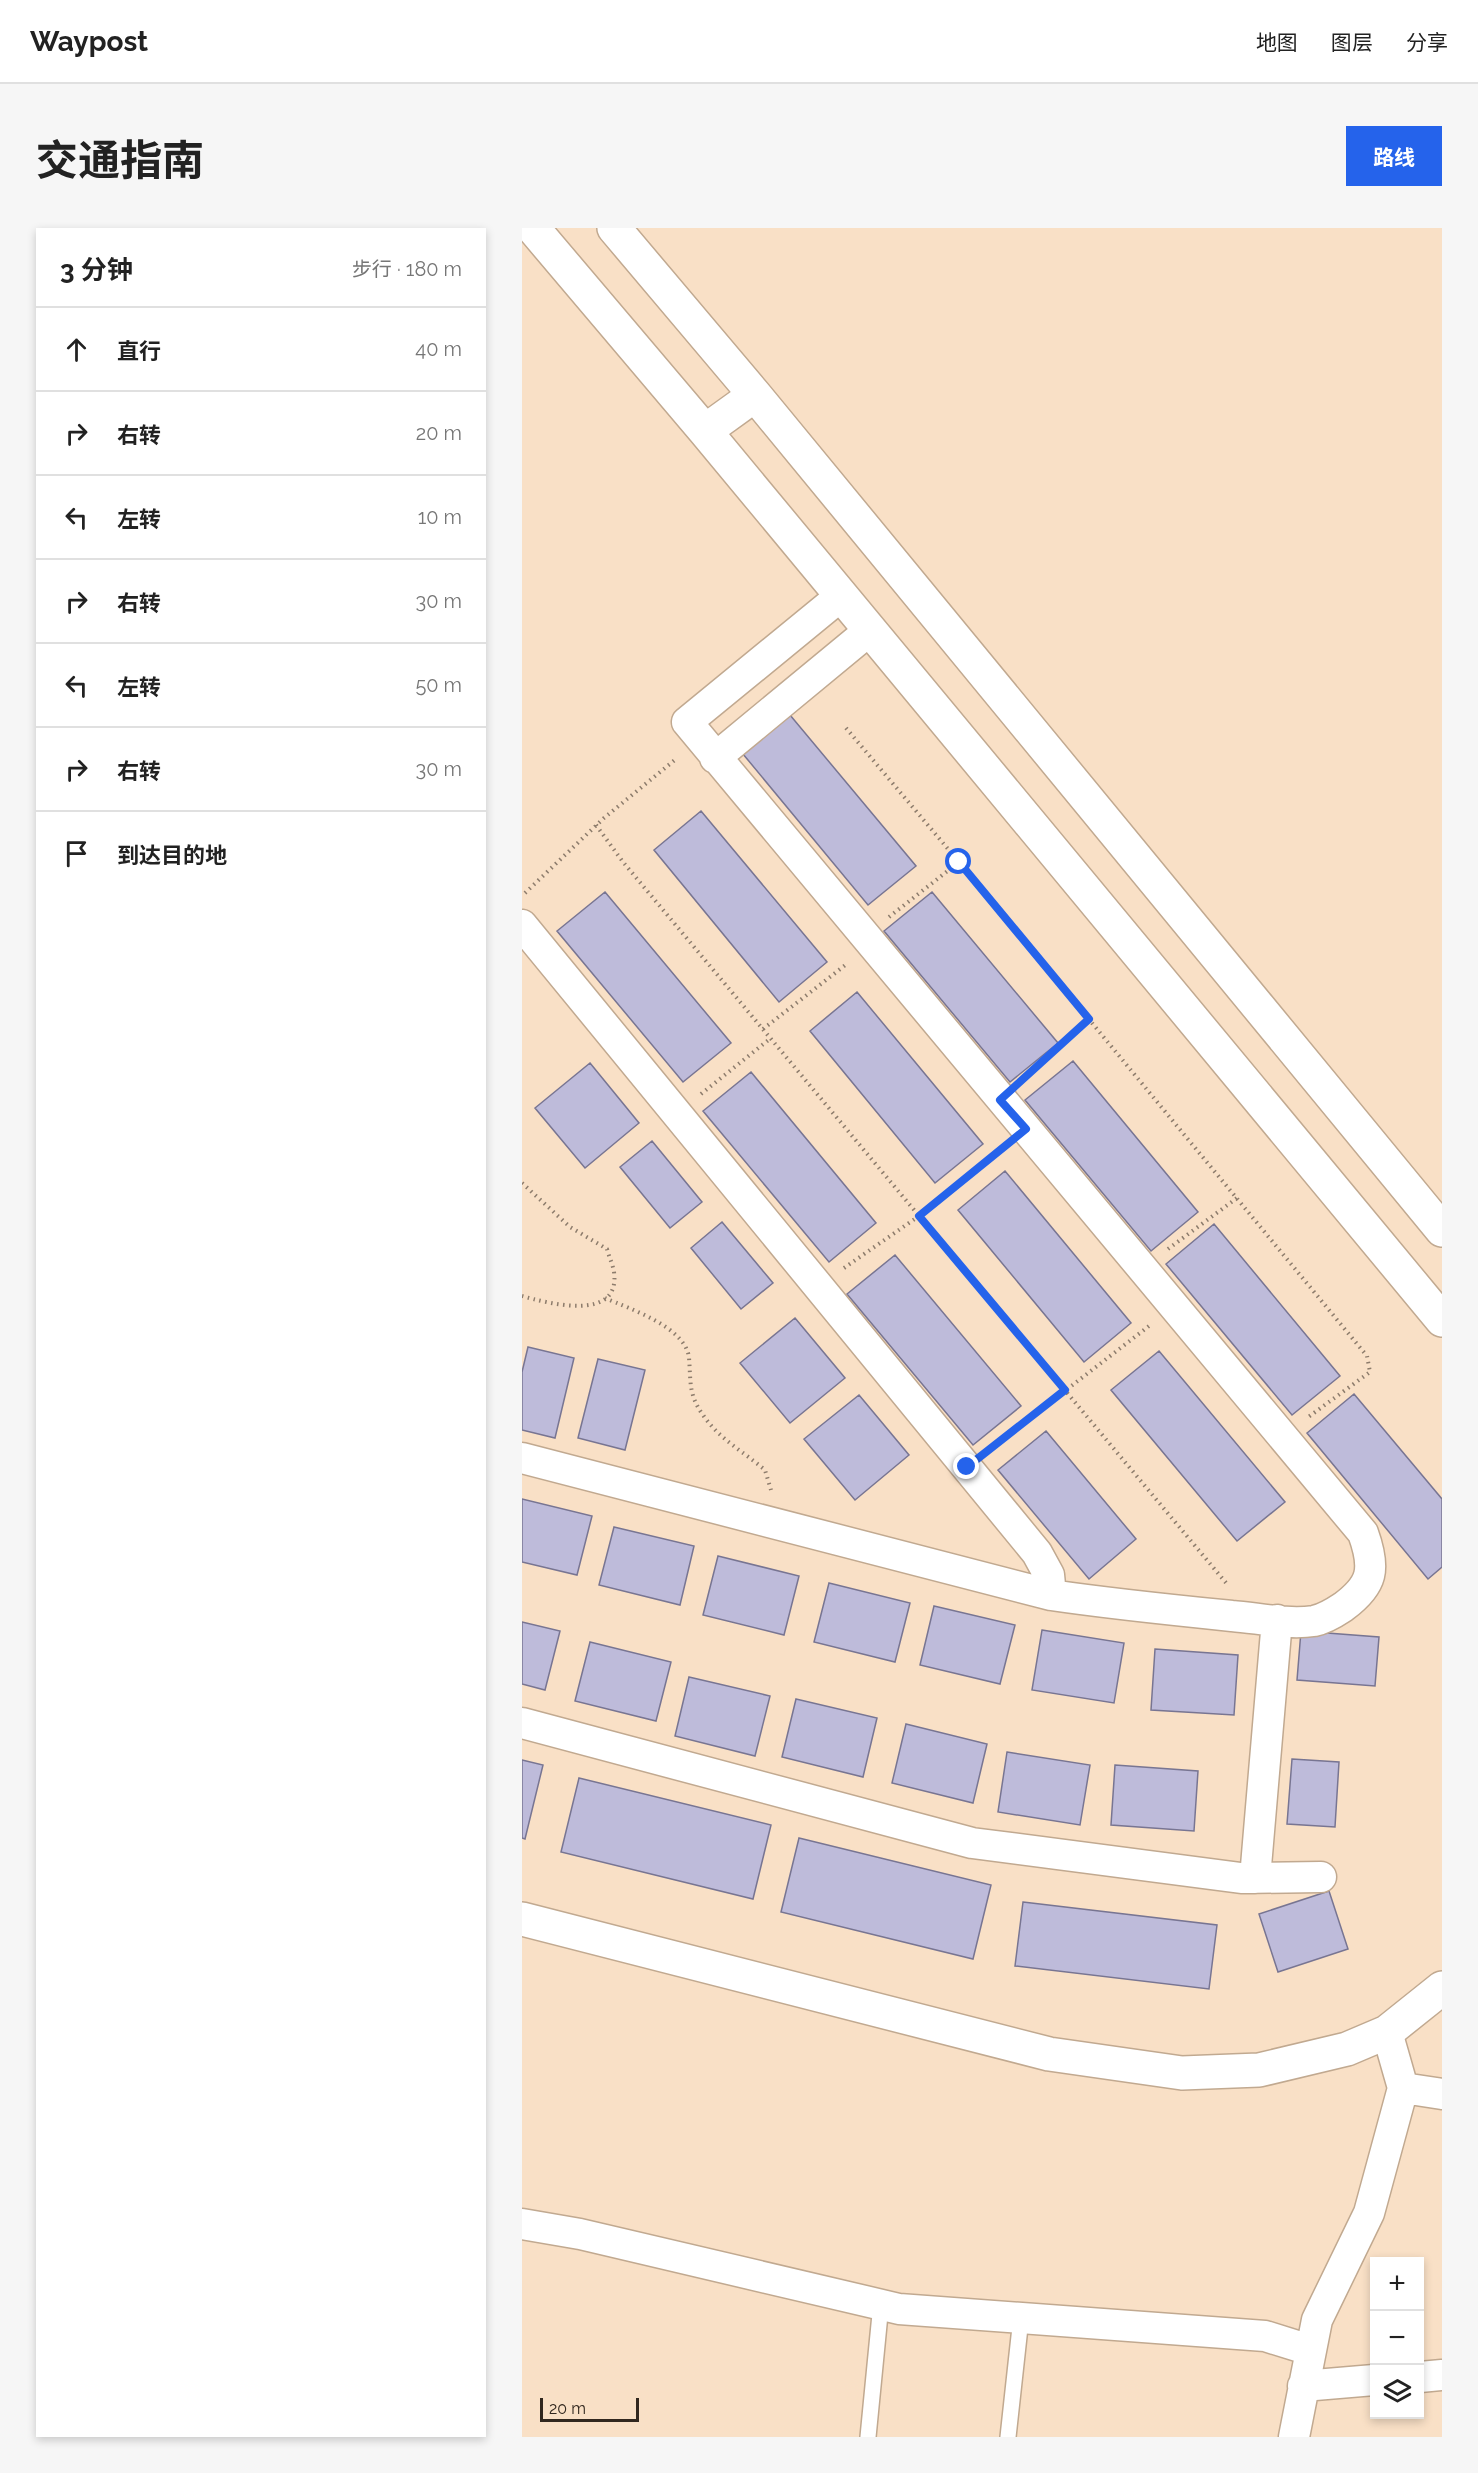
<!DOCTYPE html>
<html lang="zh">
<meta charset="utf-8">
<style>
body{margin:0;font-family:Raleway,"Noto Sans SC",sans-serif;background:#f6f6f6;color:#222}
.controls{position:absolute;right:18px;bottom:18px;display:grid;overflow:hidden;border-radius:0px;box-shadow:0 3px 9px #0003}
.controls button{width:54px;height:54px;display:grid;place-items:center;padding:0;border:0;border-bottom:2px solid #e0e0e0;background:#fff;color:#222;font:30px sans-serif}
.scale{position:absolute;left:18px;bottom:15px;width:99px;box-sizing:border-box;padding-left:6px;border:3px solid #31271e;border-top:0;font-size:16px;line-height:21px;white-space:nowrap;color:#31271e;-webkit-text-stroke:4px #f9e0c6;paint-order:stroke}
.stop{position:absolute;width:18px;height:18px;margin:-14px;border:4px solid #2563eb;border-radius:50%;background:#fff}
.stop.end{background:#2563eb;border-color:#fff;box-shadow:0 2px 6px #0008}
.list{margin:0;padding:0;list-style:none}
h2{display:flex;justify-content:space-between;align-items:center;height:78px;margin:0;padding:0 24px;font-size:26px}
h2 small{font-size:20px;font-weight:400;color:#767676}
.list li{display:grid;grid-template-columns:39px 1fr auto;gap:18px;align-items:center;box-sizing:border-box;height:84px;padding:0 24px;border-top:2px solid #e0e0e0}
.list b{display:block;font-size:22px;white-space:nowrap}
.list em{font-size:20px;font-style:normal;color:#767676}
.icon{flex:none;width:33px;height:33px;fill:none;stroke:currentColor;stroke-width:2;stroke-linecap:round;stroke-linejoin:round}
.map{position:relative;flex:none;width:920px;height:2209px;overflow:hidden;border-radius:0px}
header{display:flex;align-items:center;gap:36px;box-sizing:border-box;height:84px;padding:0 30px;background:#fff;border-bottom:2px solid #e0e0e0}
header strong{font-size:28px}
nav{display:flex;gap:33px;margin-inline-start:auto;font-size:21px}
.intro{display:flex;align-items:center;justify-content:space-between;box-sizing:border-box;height:144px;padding:0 36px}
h1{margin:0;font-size:42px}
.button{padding:15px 27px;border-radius:0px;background:#2563eb;color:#fff;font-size:21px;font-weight:700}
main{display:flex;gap:36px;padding:0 36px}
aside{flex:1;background:#fff;border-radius:0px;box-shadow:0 3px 9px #0003}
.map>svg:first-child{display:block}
</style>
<header>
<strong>Waypost</strong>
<nav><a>地图</a><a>图层</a><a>分享</a></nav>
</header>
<div class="intro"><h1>交通指南</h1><a class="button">路线</a></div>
<main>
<aside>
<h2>3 分钟<small>步行 · 180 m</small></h2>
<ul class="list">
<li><svg class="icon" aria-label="ahead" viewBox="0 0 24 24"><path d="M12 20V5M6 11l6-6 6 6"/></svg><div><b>直行</b></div><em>40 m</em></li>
<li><svg class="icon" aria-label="right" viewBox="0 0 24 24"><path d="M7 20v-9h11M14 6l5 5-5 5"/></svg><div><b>右转</b></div><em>20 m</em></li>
<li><svg class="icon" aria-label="left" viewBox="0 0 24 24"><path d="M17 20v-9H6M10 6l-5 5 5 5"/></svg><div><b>左转</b></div><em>10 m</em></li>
<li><svg class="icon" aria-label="right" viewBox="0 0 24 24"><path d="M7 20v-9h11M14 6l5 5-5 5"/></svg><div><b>右转</b></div><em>30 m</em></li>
<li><svg class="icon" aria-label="left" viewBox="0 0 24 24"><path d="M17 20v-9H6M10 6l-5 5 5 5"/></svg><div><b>左转</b></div><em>50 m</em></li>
<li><svg class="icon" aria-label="right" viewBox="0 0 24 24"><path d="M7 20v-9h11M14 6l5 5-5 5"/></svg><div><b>右转</b></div><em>30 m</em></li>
<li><svg class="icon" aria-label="arrive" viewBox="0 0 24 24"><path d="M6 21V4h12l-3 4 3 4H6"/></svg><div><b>到达目的地</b></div></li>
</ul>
</aside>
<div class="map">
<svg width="920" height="2209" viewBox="0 0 920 2209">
<rect width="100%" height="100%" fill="#f9e0c6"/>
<path fill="#bebbda" stroke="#787592" stroke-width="1.5" d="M268,487L394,638L346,677L221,526Z
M179,583L305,734L257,774L132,622Z
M83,664L209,815L161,854L35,703Z
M410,664L536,815L488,854L362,703Z
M335,764L461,916L413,955L288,803Z
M551,833L676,984L629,1023L503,872Z
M68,835L117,895L63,940L13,880Z
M229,844L354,995L307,1034L181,883Z
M130,913L180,974L148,1000L98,939Z
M483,943L609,1095L562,1134L436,982Z
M200,994L251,1055L219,1081L169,1020Z
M692,996L818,1148L770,1187L644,1036Z
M373,1027L499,1178L451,1217L325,1066Z
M273,1090L323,1150L268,1195L218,1135Z
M6,1119L52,1130L33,1210L0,1202V1144Z
M637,1123L763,1274L715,1313L589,1162Z
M76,1131L123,1142L103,1222L56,1210Z
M832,1166L920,1271V1339L906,1351L785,1205Z
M337,1167L387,1227L333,1272L282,1211Z
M524,1203L614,1311L567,1351L476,1242Z
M0,1271L70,1288L55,1347L0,1334Z
M92,1299L172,1318L158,1377L77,1357Z
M196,1328L277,1348L262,1407L181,1387Z
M307,1355L388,1375L373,1434L292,1414Z
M412,1378L493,1397L478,1456L398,1437Z
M0,1394L38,1403L23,1462L0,1456Z
M520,1402L602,1415L592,1475L510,1462Z
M779,1403L857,1409L853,1458L775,1452Z
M68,1414L149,1434L134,1493L53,1473Z
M633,1421L716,1427L712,1487L629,1482Z
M167,1449L248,1468L233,1528L153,1508Z
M274,1471L355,1490L341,1549L260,1529Z
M384,1496L465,1516L451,1575L370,1555Z
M485,1524L568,1537L558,1597L476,1584Z
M770,1531L817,1534L813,1599L765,1596Z
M0,1532L21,1537L3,1611L0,1610Z
M593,1537L676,1543L672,1603L589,1597Z
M57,1550L249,1597L231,1671L39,1624Z
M277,1610L469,1657L451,1731L259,1684Z
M807,1663L826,1721L756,1744L737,1686Z
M501,1674L695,1697L687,1761L493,1738Z"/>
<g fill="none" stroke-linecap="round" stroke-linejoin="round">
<defs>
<path id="lane" d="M346,2209L359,2076
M486,2209L499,2090"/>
<path id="street" d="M193,530L348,402
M0,697L515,1325L527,1347L529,1367
M0,1230L529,1367C590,1376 650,1382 710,1388C736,1390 766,1397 792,1393C802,1391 812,1385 821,1379C851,1357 854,1341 841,1305L165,494L320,367
M0,1495L450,1615L719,1650L799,1649
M733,1650L755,1392
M881,1860L920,1866
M0,1996L58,2006L377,2081L743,2108L788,2122
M898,2149L920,2147
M781,2158L852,2152
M772,2209L795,2092L847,1985L881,1860L865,1804"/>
<path id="secondary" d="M11,0L183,203L920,1092
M92,0L233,167L920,1002
M183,203L233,167
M0,1691L527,1826L660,1845L737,1842L825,1821L865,1804L920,1760"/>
</defs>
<use href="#lane" stroke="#c1a990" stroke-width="18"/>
<use href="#street" stroke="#c1a990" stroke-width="33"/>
<use href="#secondary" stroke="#c1a990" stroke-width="36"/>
<path stroke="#8d7c6c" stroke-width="4" stroke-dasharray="1.5 4.5" stroke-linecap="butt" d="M324,500L437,634L845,1128L848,1144L785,1190
M74,597L101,634L705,1356
M3,665L82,590L154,531
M367,689L437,634
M241,801L326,735
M503,849L567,791
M179,866L249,810
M0,955L48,999L85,1021C87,1029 91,1037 92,1044C99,1095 25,1075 0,1068
M646,1021L715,970
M322,1040L397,988L481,920
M83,1070C108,1081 164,1099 167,1130C169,1153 166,1166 181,1187C197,1211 222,1224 243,1242L249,1262
M469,1220L627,1098"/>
<use href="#lane" stroke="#fff" stroke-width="15"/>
<use href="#street" stroke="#fff" stroke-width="30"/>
<use href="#secondary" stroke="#fff" stroke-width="33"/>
</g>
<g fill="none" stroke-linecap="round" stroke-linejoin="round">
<path stroke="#2563eb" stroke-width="8" d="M437,634L567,791L478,872L504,901L397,988L543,1162L445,1239"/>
</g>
</svg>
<div class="controls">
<button>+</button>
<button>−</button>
<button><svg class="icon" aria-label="layers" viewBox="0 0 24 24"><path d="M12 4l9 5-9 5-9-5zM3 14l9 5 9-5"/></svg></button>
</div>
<div class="scale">20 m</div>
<div class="stop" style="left:437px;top:634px"></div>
<div class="stop end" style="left:445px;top:1239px"></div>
</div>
</main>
